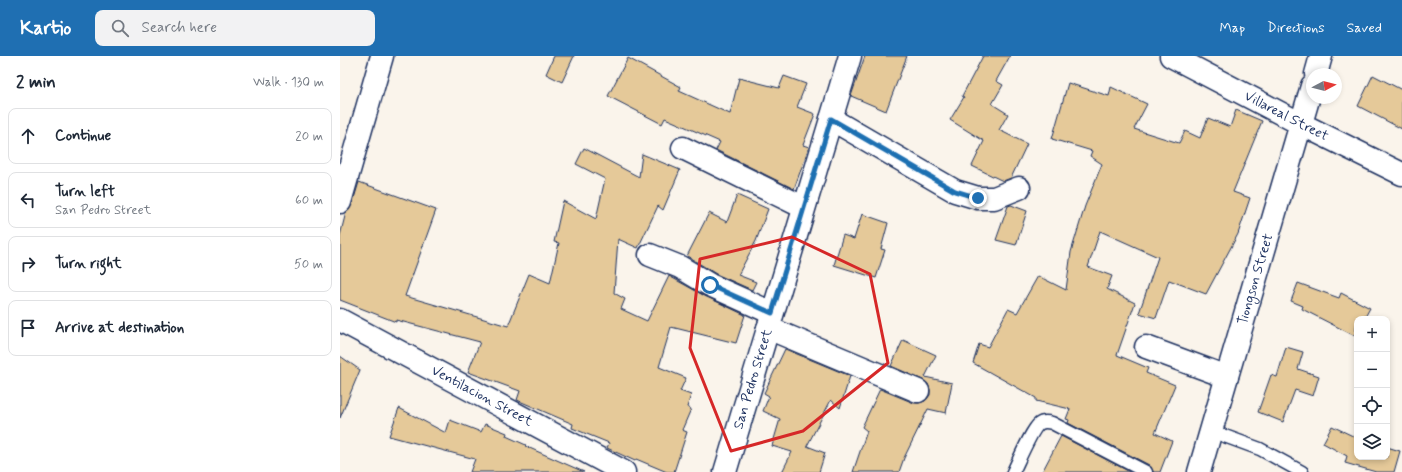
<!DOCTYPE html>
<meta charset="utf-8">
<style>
body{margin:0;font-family:Mynerve,sans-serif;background:#f2f2f3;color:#1f2937}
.controls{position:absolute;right:12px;bottom:12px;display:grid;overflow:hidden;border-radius:8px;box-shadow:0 2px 6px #0003}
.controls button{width:36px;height:36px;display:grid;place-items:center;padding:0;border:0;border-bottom:1px solid #e0e1e3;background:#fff;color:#1f2937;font:20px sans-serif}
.compass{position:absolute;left:966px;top:12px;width:36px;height:36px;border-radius:50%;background:#fff;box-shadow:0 2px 6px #0003;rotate:83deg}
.stop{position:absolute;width:12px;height:12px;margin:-9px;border:3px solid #1f6fb2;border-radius:50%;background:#fff}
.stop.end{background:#1f6fb2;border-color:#fff;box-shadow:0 1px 4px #0008}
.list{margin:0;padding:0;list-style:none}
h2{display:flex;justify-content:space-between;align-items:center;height:52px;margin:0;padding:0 16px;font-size:17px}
h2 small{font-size:13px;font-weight:400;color:#747a83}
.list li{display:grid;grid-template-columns:26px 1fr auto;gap:12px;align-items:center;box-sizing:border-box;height:56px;margin:0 8px 8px;padding:0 8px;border:1px solid #e0e1e3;border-radius:8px}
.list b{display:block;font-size:15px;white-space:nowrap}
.list p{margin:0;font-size:13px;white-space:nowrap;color:#747a83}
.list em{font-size:13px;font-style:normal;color:#747a83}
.icon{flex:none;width:22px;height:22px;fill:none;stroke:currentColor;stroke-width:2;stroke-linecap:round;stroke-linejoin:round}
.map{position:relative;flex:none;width:1062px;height:416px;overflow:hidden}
header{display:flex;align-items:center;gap:24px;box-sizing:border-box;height:56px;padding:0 20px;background:#1f6fb2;color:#fff}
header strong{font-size:19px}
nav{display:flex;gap:22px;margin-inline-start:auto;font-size:14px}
.search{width:280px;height:36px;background:#f2f2f3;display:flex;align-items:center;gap:10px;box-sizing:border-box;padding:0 14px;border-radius:8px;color:#747a83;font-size:15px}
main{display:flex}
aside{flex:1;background:#fff}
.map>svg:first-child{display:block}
</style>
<header>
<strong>Kartio</strong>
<div class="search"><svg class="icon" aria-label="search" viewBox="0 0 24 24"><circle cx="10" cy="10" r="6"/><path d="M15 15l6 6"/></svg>Search here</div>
<nav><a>Map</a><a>Directions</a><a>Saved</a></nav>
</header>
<main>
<aside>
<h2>2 min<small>Walk · 130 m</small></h2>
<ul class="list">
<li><svg class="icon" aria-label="ahead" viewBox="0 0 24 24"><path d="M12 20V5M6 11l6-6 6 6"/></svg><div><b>Continue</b></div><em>20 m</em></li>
<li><svg class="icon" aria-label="left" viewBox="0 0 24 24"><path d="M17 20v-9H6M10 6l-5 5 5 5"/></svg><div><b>Turn left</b><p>San Pedro Street</p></div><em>60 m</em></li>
<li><svg class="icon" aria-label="right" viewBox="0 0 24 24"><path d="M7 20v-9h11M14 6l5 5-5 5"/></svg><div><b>Turn right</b></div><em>50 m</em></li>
<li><svg class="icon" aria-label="arrive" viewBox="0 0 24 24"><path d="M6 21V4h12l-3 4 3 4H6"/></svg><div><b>Arrive at destination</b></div></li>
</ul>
</aside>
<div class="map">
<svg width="1062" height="416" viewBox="0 0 1062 416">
<rect width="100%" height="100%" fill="#faf4eb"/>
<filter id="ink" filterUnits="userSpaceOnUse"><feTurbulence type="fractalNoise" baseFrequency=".025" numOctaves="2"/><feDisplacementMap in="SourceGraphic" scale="8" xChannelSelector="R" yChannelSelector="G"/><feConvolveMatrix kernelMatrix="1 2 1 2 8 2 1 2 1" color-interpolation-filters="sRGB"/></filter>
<g filter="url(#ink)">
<path fill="#e5c999" stroke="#1b2f5e" d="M214,0H234L222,26L206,18Z
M525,0H567L546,55L511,40Z
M643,0H670L656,25L663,29L652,48L668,58L659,74L687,88L671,122L663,125L632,110L644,85L610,64L624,41L622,40Z
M288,2L341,31L339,35L390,58L399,22L439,32L444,20L466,28L457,51L475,58L463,89L469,91L454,133L376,94L380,86L325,62L322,68L268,40Z
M1033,19L1062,34V73L1018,50Z
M728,27L769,40L771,31L807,48L794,73L839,87L845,75L860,82L868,62L890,71L896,54L922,65L893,136L910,142L898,178L866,238L829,224L816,262L799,257L818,201L760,175L748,211L772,220L767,233L795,247L777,299L808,312L806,317L835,329L815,377L832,385L820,416H813L809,409L728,367L729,364L726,363L730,353L696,345V342L633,307L639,288L648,291L668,253L677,257L698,220L726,234L731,196L745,150L762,108L750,100L752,95L712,83Z
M244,92L299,121L302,98L340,114L323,154L318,150L298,192L278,183L274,237L285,243L281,253L307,265L329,220L365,240L405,259L396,287L331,271L319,311L346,322L340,335L351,339L347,351L351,353L342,374L347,376L334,416H327L296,403L295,405L267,392L269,387L232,372L233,368L177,344L180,335L128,316L140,286L56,264V266L0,244V180L6,156L12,149L19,126L96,154L65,240L168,270L189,218L210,227L219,187L214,186L223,145L256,163L265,123L236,108Z
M397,139L428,153L416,185L398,219L416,226L412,234L376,218L347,200L369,157L387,166Z
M671,149L687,155L676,189L656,184L668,150Z
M522,158L548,167L541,193L545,194L536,222L494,209L503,179L514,183Z
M958,227L999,242L1001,237L1030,252L1024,263H1017L1015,280L962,253L963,250L951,245Z
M563,284L596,299L585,321L612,327L606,357L588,353L564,402L559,416H513L527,375L522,371L540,333L574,347H579L585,345L590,339V334L588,328L583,324L551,310Z
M946,291L963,296L958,313L979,320L973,340L955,334L943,366L918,356L931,319L937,321Z
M445,293L510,320L500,352L491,344L467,390L485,397L479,416H442L452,396L432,390L440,363L423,355L429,340L424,337Z
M0,300L20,314L0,362Z
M59,352L106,377L110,364L141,376L145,368L167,377L166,380L186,389L185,390L244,416H130L135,403L49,380Z
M992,370L1017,382V401H1047V391L1060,395L1054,416H1036L1005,407L1007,400L983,387Z
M721,380L790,416H702Z"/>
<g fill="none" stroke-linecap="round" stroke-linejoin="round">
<defs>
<path id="lane" d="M871,375L920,393L962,416
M673,416C678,406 692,373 699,368C703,365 708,366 712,367L806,416"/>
<g id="street">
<path id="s1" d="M831,0L961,68L1062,118"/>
<path d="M491,63L615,135L638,142H654L679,132"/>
<path d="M343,92L463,151"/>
<path d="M0,146L42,0"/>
<path d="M310,199L340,211L370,229L432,257"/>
<path d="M428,272L578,335"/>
<path d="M806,291L887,321"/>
</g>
<g id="secondary">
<path d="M976,18L981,0"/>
<path id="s2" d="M0,264L284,416"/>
<path id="s3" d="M385,416L510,0"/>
<path id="s4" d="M859,416L972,30"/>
</g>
</defs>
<use href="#lane" stroke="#1b2f5e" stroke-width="15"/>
<use href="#street" stroke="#1b2f5e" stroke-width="25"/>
<use href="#secondary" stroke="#1b2f5e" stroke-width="25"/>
<use href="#lane" stroke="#fff" stroke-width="12"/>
<use href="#street" stroke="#fff" stroke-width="22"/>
<use href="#secondary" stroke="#fff" stroke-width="22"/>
</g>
</g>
<g fill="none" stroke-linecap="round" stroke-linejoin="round" filter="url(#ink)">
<path stroke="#1f6fb2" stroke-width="5" d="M370,229L432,257L491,63L615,135L638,142"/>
</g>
<path fill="none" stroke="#d62828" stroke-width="3" stroke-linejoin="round" d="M452,181L530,218L548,307L463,375L391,395L350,292L360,203Z"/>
<g text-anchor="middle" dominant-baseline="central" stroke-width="4" stroke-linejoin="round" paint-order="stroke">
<g font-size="14" fill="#1b2f5e" stroke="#fff">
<text stroke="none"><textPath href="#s1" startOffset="130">Villareal Street</textPath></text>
<text stroke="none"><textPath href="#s4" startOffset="201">Tiongson Street</textPath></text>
<text stroke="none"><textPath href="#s3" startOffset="97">San Pedro Street</textPath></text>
<text stroke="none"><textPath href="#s2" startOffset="161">Ventilacion Street</textPath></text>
</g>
</g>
</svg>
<div class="controls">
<button>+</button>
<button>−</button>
<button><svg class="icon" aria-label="locate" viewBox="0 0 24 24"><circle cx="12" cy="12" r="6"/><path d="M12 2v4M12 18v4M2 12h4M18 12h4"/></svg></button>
<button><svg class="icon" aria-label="layers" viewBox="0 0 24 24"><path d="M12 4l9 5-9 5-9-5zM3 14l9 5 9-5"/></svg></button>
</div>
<svg class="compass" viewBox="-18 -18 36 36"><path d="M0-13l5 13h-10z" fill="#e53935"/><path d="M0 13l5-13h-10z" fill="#747a83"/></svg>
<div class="stop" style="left:370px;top:229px"></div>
<div class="stop end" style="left:638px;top:142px"></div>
</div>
</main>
